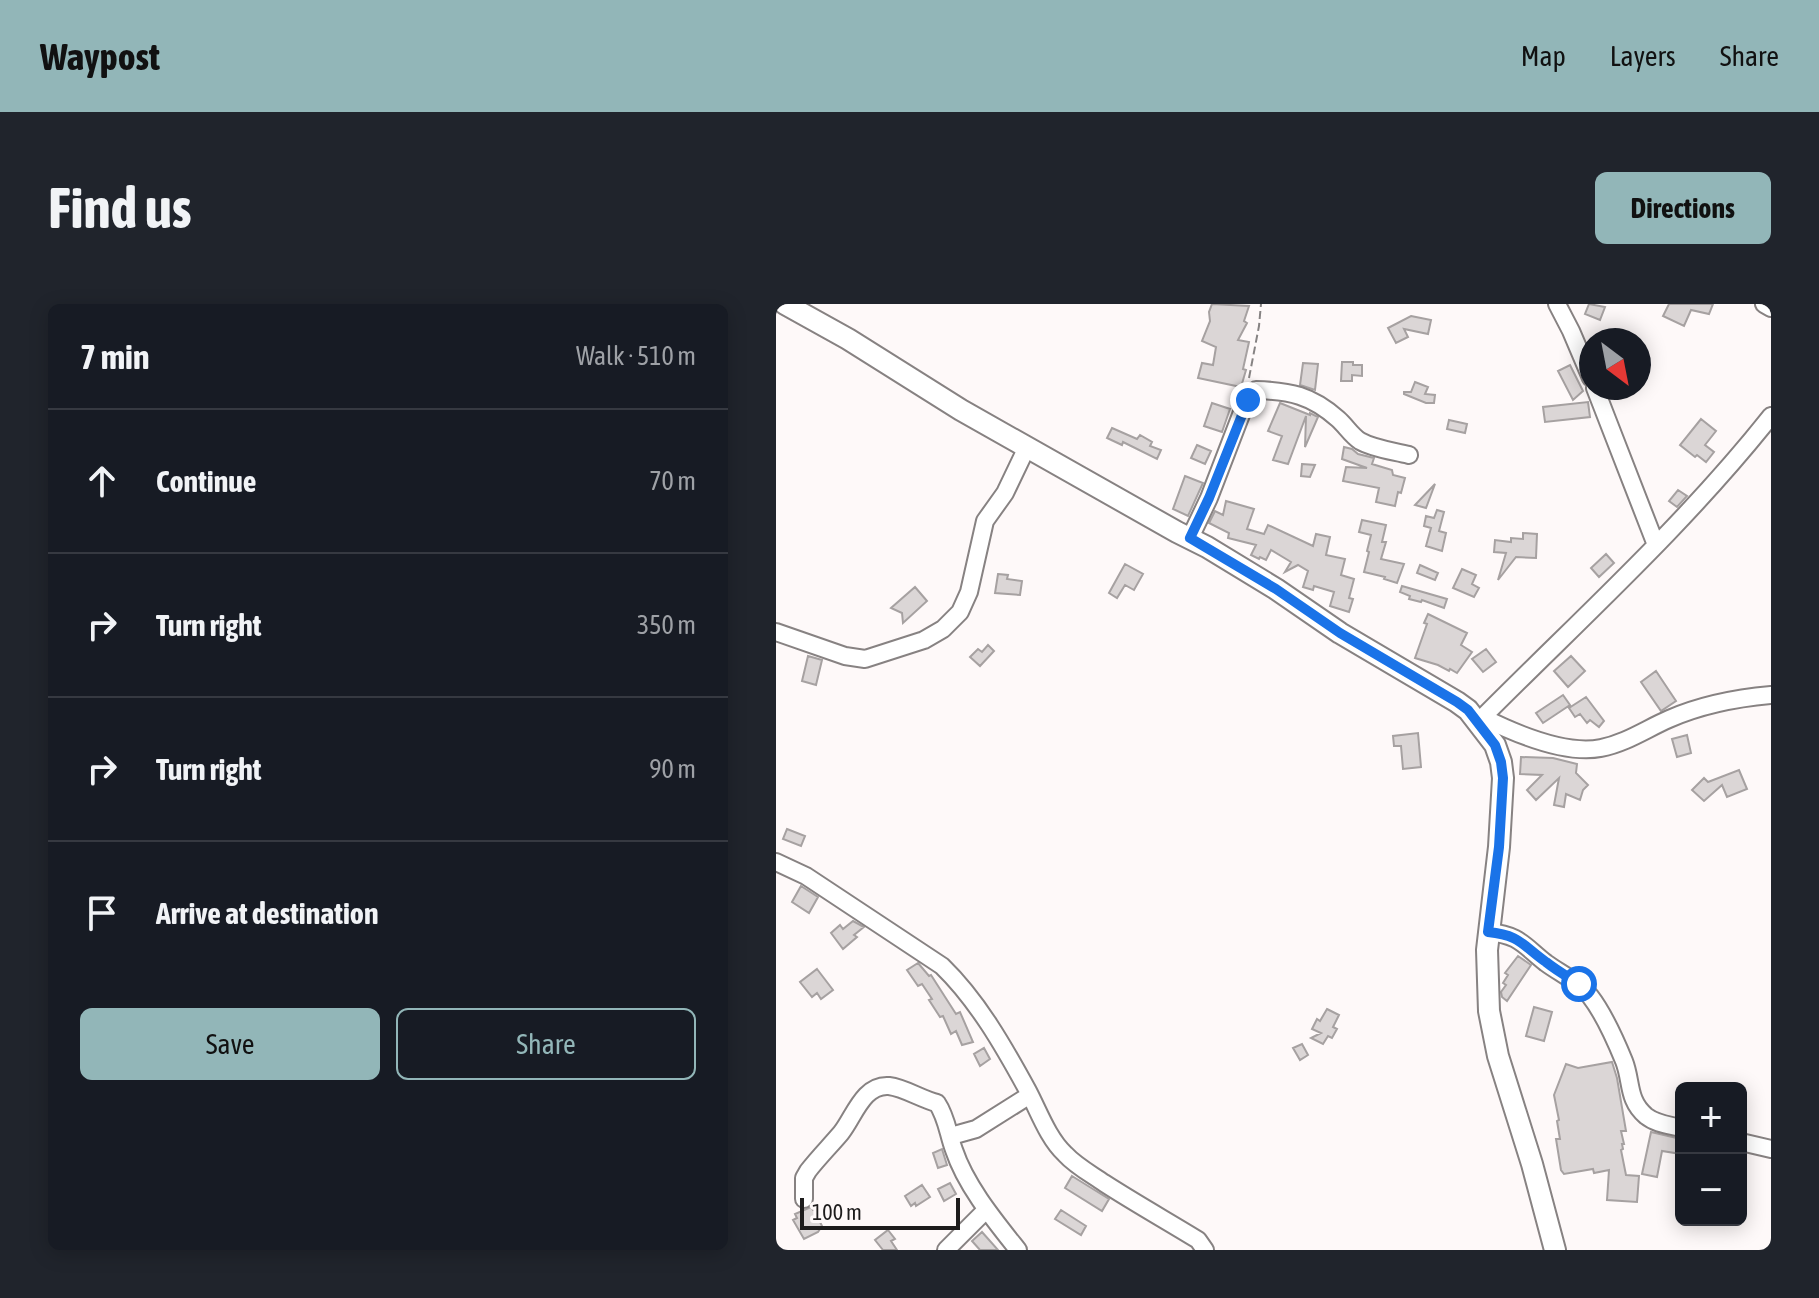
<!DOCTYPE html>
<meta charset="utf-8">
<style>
body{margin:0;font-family:"Asap Condensed",sans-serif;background:#20242c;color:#f1f3f6}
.controls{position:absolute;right:24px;bottom:24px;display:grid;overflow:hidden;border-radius:12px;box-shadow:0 4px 20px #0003}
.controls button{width:72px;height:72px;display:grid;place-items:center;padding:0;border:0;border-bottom:2px solid #363941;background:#171b24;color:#f1f3f6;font:40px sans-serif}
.compass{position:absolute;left:803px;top:24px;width:72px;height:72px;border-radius:50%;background:#171b24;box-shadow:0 4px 20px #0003;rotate:148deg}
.scale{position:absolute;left:24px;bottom:20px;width:160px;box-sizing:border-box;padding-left:8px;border:4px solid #1d1c1c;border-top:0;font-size:22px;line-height:28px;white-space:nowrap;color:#1d1c1c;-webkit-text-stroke:6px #fef9f9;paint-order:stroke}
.stop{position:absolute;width:24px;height:24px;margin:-18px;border:6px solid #1a73e8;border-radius:50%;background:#fff}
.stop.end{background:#1a73e8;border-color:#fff;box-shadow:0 2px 8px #0008}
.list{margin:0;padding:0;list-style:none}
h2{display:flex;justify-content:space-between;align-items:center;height:104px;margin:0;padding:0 32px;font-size:34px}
h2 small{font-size:26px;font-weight:400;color:#9ea1a6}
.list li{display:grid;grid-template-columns:52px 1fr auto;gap:24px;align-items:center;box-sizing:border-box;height:144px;padding:0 32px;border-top:2px solid #363941}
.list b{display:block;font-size:30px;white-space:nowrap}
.list em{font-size:26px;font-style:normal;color:#9ea1a6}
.actions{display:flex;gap:16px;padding:24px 32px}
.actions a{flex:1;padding:18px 0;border:2px solid #92b6b8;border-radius:12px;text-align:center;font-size:28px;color:#92b6b8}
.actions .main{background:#92b6b8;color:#111}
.icon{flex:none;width:44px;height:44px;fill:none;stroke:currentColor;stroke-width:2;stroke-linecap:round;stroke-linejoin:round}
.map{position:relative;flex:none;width:995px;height:946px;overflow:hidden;border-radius:12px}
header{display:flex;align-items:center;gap:48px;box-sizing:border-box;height:112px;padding:0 40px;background:#92b6b8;color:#111}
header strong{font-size:38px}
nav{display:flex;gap:44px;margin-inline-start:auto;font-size:28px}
.intro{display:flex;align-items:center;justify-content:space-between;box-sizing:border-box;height:192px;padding:0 48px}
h1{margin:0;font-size:56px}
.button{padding:20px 36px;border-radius:12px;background:#92b6b8;color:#111;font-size:28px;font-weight:700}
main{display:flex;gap:48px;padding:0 48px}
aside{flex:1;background:#171b24;border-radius:12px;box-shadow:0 4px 20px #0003}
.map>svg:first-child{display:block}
</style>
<header>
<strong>Waypost</strong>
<nav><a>Map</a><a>Layers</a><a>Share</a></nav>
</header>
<div class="intro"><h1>Find us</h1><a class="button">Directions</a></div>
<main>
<aside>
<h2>7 min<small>Walk · 510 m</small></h2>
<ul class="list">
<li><svg class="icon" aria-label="ahead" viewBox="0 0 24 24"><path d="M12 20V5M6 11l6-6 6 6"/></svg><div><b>Continue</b></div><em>70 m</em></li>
<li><svg class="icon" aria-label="right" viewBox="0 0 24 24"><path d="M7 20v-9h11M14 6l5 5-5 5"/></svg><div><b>Turn right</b></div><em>350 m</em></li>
<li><svg class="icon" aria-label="right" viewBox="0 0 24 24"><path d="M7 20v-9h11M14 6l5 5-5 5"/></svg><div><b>Turn right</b></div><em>90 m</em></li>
<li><svg class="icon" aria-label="arrive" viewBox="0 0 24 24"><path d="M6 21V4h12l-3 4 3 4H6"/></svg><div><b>Arrive at destination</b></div></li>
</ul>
<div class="actions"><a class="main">Save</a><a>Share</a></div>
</aside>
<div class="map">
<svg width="995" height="946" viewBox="0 0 995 946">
<rect width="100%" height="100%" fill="#fef9f9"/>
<path fill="#dbd6d6" stroke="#a6a1a1" stroke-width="2" d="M436,0L473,2L468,17L471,19L462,36L473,38L467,65L470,66L465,83L422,74L426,59L437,61L440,43L426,37L434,17L433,8Z
M813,0L829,3L824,16L809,10Z
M893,0H937L933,10L915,6L908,22L887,12Z
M635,12L655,16L652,30L628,25L632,33L620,39L612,24Z
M566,58H577V61H586V72L576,71V77H565Z
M527,59L542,60L539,86L524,81Z
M794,61L807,87L797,96L782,67Z
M639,78L652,83L649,90L659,91L658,99H650L628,90V88H635Z
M812,98L814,113L769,118L767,103Z
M436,99L454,105L446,128L428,122Z
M504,99L534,111V109L542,113L529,143L530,112L512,160L497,156L506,132L492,127Z
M925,115L940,127L929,141L938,148L930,158L921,151L919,153L904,141Z
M673,116L691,120L689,129L671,125Z
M336,124L361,135L364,131L376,138L374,142L385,146L381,155L347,138L346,141L331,134Z
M421,141L435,147L429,160L415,154Z
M568,143L576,145L582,150L598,154L596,160L616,166L617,171L629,174L625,189L622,188L619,202L600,198L603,184L567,177L570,163L591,164L566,155Z
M526,160L539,161L534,173L525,172Z
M409,172L427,179L412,212L397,205Z
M659,180L650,204L639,201Z
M902,186L911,192L901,203L893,197Z
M450,197L478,205L471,225L488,230L492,221L537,242L540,230L554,233L550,251L569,255L565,271L578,275L573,294L577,295L573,308L554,302L558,288L538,282L537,286L527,283L532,267L522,261L509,268L515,258L495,246L490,256L484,253L483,255L475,251L480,241L452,234L453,229L433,219L439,207L447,211Z
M661,206L668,208L663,227L670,229L666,247L650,242L655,224L648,222L650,212L658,214Z
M586,216L610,221L606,238H610L605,255L628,260L621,279L608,275L609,273L588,268L593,248L591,247L595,231L583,228Z
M747,229L761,230L760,254L740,253L722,276L730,249L718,248L719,236L735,238V234L747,235Z
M830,250L838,259L823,273L815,264Z
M349,260L367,270L358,286L349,281L341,294L333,289Z
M644,261L662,269L659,276L641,269Z
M686,265L700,271L696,280L703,284L698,293L677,284Z
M222,270L232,271L231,275L246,277L244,291L219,289Z
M626,282L671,295L668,304L646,296L645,298L633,295L634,292L624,288Z
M139,283L151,297L127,319L126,309L115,304Z
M652,310L691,329L685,341L696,348L681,369L674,365L673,367L662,361L639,354L651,320L648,319Z
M212,341L218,347L204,362L194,353L202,345L206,348Z
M710,345L720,358L707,368L696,355Z
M32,352L46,356L40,381L26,377Z
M795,352L809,367L792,383L778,367Z
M880,367L900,397L885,407L865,378Z
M787,391L794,401L767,419L760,409Z
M810,393L828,417L823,423L814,416L811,419L804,410L799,413L793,404Z
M642,429L645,463L627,465L625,442H618L617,432Z
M911,431L915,449L901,453L896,435Z
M745,453L777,454L801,460L800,469L812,481L807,486L804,496L790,490L788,503L778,501L783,474L760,496L751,486L766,471L744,470Z
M963,466L971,485L951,493L946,481L928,497L916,486L928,474L932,478Z
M11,525L29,532L25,542L7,535Z
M25,582L42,593L33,609L16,598Z
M77,617L88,623L78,631L81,633L67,645L55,629L64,621L67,625Z
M742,652L755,661L731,697L726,693L725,688L730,681L727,679L732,671L729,669Z
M142,659L153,672L155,671L180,710L184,708L197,738L186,741L180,727L175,730L167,712L164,713L153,696L156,695L146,680L142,682L131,666Z
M41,665L57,686L45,695L41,689L36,693L24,678Z
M758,703L776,708L768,737L750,732Z
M551,705L563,711L557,723L561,725L556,734L552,732L547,740L535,734L545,729L536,725L541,715L544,717Z
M526,740L532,751L524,756L517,744Z
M208,744L214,755L204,762L198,750Z
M836,758L841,774L850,827H845L848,840H846L847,845L845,846L850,871L863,872L861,898L831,896L833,866L818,869L817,865L788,870L785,866L780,835H784L781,817L783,816L778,791L790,760L802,764Z
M875,828L905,835V850L886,847L881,873L866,870Z
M166,845L171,861L162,864L157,849Z
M296,872L333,895L326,907L289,884Z
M174,879L180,890L168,897L162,885Z
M146,881L154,893L140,902L139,899L135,902L129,892Z
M35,903L37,906H40L46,915L43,916L46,922L42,928L28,935L17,916L21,914L19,910Z
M285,906L310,922L305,931L279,915Z
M112,926L119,935L115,937L121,946H107L99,936Z
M206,928L222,946H204L196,937Z"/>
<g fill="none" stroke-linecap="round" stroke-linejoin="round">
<defs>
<path id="minor" d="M781,0L795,27L815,74
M988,0L995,4
M819,84L880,241
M414,234L433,194L468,103L474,92L480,86C514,87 535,91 562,115C570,122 575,131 584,137C598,145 617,147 633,151
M0,328L69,352L89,355L148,336L167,325L184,308L193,288L209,217L229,189L251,143
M706,413C738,429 789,451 825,444C850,439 870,425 893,415C925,401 961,394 995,391
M701,419C801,318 907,223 995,112
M0,558L30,572L166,662C202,697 228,743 252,787C263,808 272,834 289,850C300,862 315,870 328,879C359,899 391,917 422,936L429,946
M712,628C744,631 747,641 770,659C785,670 802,677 814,692C828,710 839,735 848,757C856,777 851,796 870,812C880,820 893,821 905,824
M175,832L200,825L254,791
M965,838L995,845
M28,895V874L32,867C42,854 54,842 65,829C78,813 87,780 113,782C129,784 145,795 161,799C171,814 172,830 178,846C190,882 219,917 242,946
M170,946L210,906"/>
<path id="major" d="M9,0L72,35L185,106L401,228L431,243L500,285L564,329L681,398L692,406L719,441L725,458L727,474L723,543L711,646L713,707L722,752L756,860L779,946"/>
</defs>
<use href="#minor" stroke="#878282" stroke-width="20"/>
<use href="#major" stroke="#878282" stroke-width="24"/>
<path stroke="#868383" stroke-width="2" stroke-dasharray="8 4" stroke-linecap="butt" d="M473,74L483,22L485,0"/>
<use href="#minor" stroke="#fff" stroke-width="16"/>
<use href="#major" stroke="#fff" stroke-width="20"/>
</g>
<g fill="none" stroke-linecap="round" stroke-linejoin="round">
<path stroke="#1a73e8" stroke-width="10" d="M472,96L433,194L414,234L500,285L564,329L681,398L692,406L719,441L725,458L727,474L723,543L712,628C744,631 746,641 770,658C780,666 792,673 803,680"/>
</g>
</svg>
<div class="controls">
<button>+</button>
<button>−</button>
</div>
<svg class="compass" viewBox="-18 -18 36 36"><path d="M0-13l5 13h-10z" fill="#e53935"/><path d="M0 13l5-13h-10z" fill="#9ea1a6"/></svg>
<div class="scale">100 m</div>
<div class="stop" style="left:803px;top:680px"></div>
<div class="stop end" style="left:472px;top:96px"></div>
</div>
</main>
